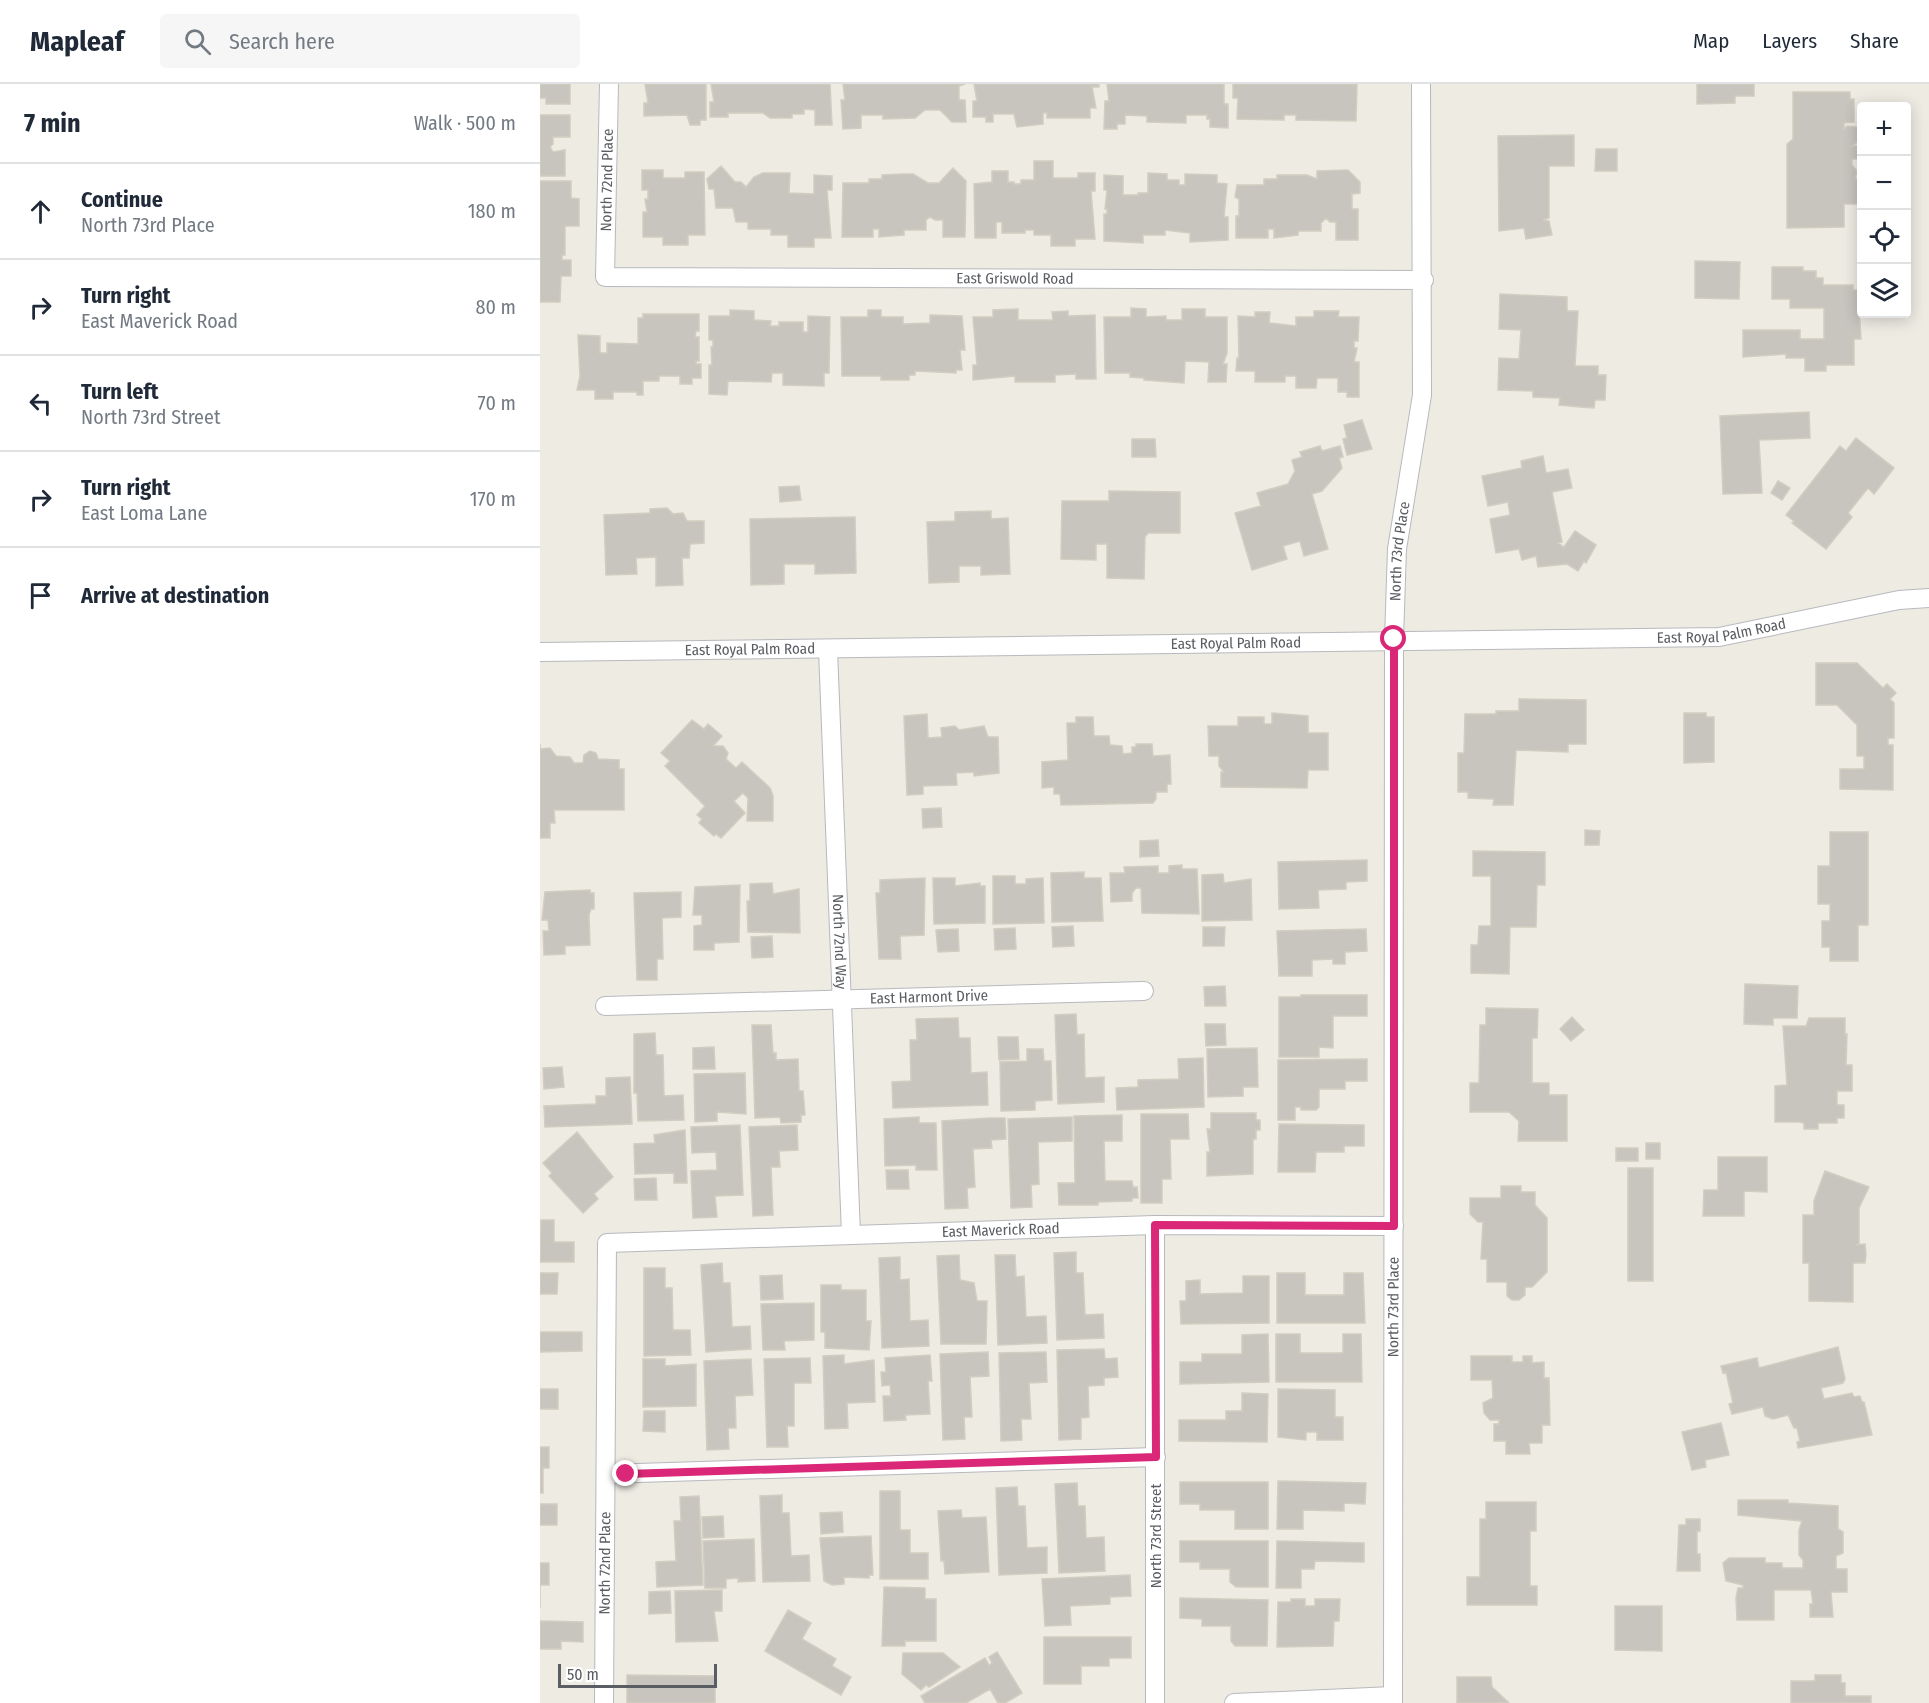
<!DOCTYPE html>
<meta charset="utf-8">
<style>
body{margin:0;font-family:"Fira Sans Condensed",sans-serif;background:#f6f6f7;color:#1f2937}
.controls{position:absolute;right:18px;top:18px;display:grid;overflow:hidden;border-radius:6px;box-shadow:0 3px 15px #0003}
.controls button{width:54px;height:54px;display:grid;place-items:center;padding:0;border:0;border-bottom:2px solid #e0e1e3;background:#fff;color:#1f2937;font:30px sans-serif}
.scale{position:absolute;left:18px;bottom:15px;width:159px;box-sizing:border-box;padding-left:6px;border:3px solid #5a5d62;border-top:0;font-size:16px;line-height:21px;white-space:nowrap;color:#5a5d62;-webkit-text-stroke:4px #fff;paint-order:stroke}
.stop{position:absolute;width:18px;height:18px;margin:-14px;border:4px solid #db2777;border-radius:50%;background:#fff}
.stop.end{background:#db2777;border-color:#fff;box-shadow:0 2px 6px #0008}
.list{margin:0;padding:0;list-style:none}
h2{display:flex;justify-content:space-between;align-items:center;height:78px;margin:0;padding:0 24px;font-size:26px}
h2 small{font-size:20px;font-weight:400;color:#747a83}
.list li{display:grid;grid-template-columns:39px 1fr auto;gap:18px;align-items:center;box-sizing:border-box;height:96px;padding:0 24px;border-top:2px solid #e0e1e3}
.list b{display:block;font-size:22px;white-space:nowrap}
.list p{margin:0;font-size:20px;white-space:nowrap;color:#747a83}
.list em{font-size:20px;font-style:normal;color:#747a83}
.icon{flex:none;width:33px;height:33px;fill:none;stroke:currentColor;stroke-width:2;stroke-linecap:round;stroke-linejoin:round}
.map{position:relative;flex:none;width:1389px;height:1619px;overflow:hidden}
header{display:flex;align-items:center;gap:36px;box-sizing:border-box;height:84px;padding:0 30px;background:#fff;border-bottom:2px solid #e0e1e3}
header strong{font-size:28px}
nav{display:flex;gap:33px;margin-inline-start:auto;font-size:21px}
.search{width:420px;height:54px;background:#f6f6f7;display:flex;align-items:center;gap:15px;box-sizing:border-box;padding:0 21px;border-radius:6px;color:#747a83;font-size:22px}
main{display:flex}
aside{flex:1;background:#fff}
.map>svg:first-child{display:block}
</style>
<header>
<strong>Mapleaf</strong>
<div class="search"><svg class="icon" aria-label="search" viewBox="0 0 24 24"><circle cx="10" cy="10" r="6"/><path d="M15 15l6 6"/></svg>Search here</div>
<nav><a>Map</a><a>Layers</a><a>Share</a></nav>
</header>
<main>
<aside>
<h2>7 min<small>Walk · 500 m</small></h2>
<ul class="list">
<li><svg class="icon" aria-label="ahead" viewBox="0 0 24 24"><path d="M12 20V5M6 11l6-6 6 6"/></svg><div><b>Continue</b><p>North 73rd Place</p></div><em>180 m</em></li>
<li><svg class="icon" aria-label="right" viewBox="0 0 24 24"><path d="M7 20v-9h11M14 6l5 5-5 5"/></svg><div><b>Turn right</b><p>East Maverick Road</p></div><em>80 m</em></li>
<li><svg class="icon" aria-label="left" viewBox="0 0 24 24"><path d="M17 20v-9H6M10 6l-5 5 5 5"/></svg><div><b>Turn left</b><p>North 73rd Street</p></div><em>70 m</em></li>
<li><svg class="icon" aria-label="right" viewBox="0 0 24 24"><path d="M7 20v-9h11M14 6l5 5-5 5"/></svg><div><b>Turn right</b><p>East Loma Lane</p></div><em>170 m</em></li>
<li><svg class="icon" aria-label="arrive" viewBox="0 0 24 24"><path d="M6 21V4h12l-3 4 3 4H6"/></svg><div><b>Arrive at destination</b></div></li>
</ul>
</aside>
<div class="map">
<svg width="1389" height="1619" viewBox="0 0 1389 1619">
<rect width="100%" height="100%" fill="#edebe2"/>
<path fill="#c8c5bf" stroke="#d1cdc0" stroke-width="1.5" d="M0,0H30V20H6V14H0Z
M105,0H166V36H160V41H150L147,31L104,32V19H108Z
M171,0H290L292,41H275V26L264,25V30H252V34H230L223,29H188V33H170V18H174Z
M303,0H425L419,2V16H425L426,38H412L400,26H385L375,34L343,35V31H321V44L303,45L301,16H305Z
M434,0H559V3H552L556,24H550V34H507V29H503V40L477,43L474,30H453V38H446V33H433V17H437Z
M567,0H684V20H688V44L670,43V35H667V31H646V39L607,38V32L585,31V40H577V45H564L565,17H569Z
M693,0H817L816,37L756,36V31H744V36L697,35L698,14H693Z
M1157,0H1214V12H1195V19L1157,20Z
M1253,8H1310V15H1314V38L1304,39V45L1307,42L1316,43L1321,51L1320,56L1312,62H1317L1318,68V75H1312V81L1317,87L1315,95H1322V120H1304V143L1247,144V60L1253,55Z
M0,31H30V53H13V60L10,63L13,68L25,66V92H0Z
M1034,51V82H1009V134L1003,136L1009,137L1012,151L986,155L984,144L959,147L958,52Z
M1056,65H1077V87H1055Z
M494,77H513V94H538V89H555V107H551L555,155H535V162H511V151H494V146H485V149H462V138H456V154H435L434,100L452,98V87H468V98H474V100H481V96H494Z
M181,82L195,98H201L206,103L214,93L223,89H250L249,109L274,110V91L292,92V106H287L291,154H274V163H248V151H231V145H208V138H196L193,124H176L174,105H169L167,95Z
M413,84L426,97L425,153H403V136H395L390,133L386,136V146H364V151L339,153V145H333V153H302L303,99H329V95H342V91L363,90H373L388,99H399Z
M102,86H123V94H145V88H164L165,151H148V161H123V153H103V128H107L105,115H108V106H102Z
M808,86L820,98V109L812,110V125H818V156H796V138H790L786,134L781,139V147H758V151L734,154V145H728V154H696V132H699V115L695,113L697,101H724V95H737V91H767L777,95V87Z
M608,89L627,90V96H639V101H645V90L677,91V99L687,100L684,133H688V156L650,158V149L625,146V151H603V159L564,157V130H567V125H565L567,106H564V91L583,92V111H598V109H608Z
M0,97H31V114L39,115V142H25V171H22V176H31V192H21L20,218H0Z
M1155,177L1200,178L1199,215L1155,214Z
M1232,183H1263V187H1276V194H1283V201H1313V206H1318L1321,255H1314V281H1286V287H1265V274H1246V270L1203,273V246H1260V255H1284V224H1250V215H1232Z
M960,210L1027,213V227H1038L1035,282H1058V291H1066L1065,316H1055L1054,324L1040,323L1019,321L1020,314L993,313V307L958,306L959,274L979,275L981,246L959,245Z
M591,224L606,225V233L626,232V236H642V225H665V233H687V269L683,280H687L686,298H668L669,278L645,277L644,299L604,296V294L590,293V289H565L564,233H591Z
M478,225V236H513L512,228L528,227V232L555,231L556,295H536V290L515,291V298H475V292L433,296V281H437L433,233H453V226Z
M190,226L214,227V236L231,237L230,242H239V238H263V248H268V232L290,233L289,289H284V302L243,301V289H232L231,298L188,297L187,311L169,310V281H172L171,263H173V256H169V232H190Z
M328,226H341V233H363V240L390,239V231L422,232L425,266H420L422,286H416V289L375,287V291H369V296H341V292H302L301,233H328Z
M774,227H799L798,233H819L818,257H814V264H817L814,278H819V313H807V308H798V294H777L776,304H756V292H745V298H715V287H696L697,274H699L698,232L715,233V228H730L729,239L756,242V233H774Z
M103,230H159V247H156L155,253H159V277H156V280H161V294H152V300H140V292H119V297H103V311H97V308H73V315H55V306H37L40,292L38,251L60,252V269H67V259L98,260V234H103Z
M1269,328L1270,354L1219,356L1222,409L1183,410L1180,332Z
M822,336L832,365L807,371L803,355L807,354L804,341Z
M1316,354L1354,384L1334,410L1328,404L1308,429L1312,433L1286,465L1252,439L1254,437L1246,431L1300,362L1306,367Z
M592,355H615L616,373H592Z
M780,362L782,367L800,362L803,373L799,374L802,384L782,407L772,410L788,465L764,472L760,457L743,462L747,475L712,486L695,429L721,422L717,409L748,400L755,387L752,376L762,373L760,368Z
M1003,372L1006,389L1028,385L1032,404L1012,408L1022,458L1018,459L1024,463L1035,447L1056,461L1046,479L1044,477L1038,487L1027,480L998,483L996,472L982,476L979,465L956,469L950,435L970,431L968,418L948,422L942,392L982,384L981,377Z
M1238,397L1250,404L1242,416L1231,409Z
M259,402L261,416L240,418L239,403Z
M569,407L640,408V449H608L605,453L604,495L567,494V460H556V476L521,475L522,417H569Z
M127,424L133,430L143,429L147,437H164V459L150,460L149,474H142L143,501L116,502V473L96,474L97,490L66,491L64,431L110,429V425Z
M451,427V435L468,434L470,490L441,491V482H419V498L389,499L387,438L415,437V428Z
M315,433L316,489L275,490V480H244V500L211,501L210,435Z
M1276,579H1317L1343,604L1347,600L1356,609L1350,615L1354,619V654H1348V661H1353V706L1300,705V685H1324V672H1317V641L1297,621H1276Z
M979,615L1046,616V660H1028V668L976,666L973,721H953L954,715L928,714V708H918V669H924L925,630H956V627H979Z
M732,629L768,632V649H788V686H768L767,704L681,703V688H684L679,682V672H669L668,642H698V633H724V640H732Z
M1144,629H1166V633H1174V678L1144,679Z
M387,630L388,654L402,653L401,644L415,642L419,646L444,642L448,653H458L459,689L434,692V688L416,689L417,701L383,702V710L367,711L364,632Z
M536,633H553L554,652H569L570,661L582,662L583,670L592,669V663H596V660H612L613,672L630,671L631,700H627V708H616V715L613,719L521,721L520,710H514V703L502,704V678L528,676L527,639H536Z
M152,636L164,645L168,640L182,652L173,662H183L188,669L186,675L196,684L202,678L230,704L233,712V737H207L208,714L203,709L194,717L205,729L181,754L176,750L174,752L159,739L162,735L157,731L165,722L125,682L130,677L121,669Z
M0,660V665L10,664L16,672L30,673L34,679H43L44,671L50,667L56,669L58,675L79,676V685H84V726H14L15,739H10V754H0Z
M401,724L402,743L383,744L382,725Z
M1045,746L1060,747L1059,761H1045Z
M1290,748H1328V841H1318V877H1290V863H1282V837H1290V820H1278V782H1290Z
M618,756L619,772L600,773V757Z
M933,767L1005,768V801H997L996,843H970L969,890L931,889V861H938L939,842H951V792H933Z
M827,776V797L806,798V805L778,806L779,824L739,825L738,778Z
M642,781V785H657L659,830L602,829L601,804H596L592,809V817L571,818L570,789H585L584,783L618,782V789H629V782Z
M544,788V794H561L563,837L512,838L511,789Z
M683,790L684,799L711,795L712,836L662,837V791Z
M453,792H475V800H486V795L503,794L504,839L453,840Z
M385,794L384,851L360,852L361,875H339L336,809H340V796Z
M393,794H415V802L440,799V802H445V839L394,840Z
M232,799L233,810L259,805L260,849L208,848L207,817H210V800Z
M200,801L199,858L174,859V866H154V842L162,841V831H153L155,803Z
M50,806V809H54V825H51L49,831L50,861L25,862V870L4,871L3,847H9L8,836H2L5,808Z
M141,808V833L122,834L123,875H117V896H97L94,809Z
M533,842L534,862L513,863L512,843Z
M663,843H685L684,862H663Z
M475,844L476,865L455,866L454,845Z
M418,845L419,867L398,868L396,846Z
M826,845L827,867L805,868V880H793V875L772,876V892H739L737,847Z
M232,852L233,873L212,874L211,853Z
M1205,900L1258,902L1257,934H1233V941L1204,940Z
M685,902L686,922H665L664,903Z
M761,911H827V932H793V964L779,963V973H739V913H761Z
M946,924L998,925L997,954H992V999H1009V1011H1027V1057H978L979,1037L969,1028H930V999H939L940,941H946Z
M536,930L537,951L544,950L545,994L564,993V1018L518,1020L515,931Z
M1032,933L1044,946L1031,957L1020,945Z
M418,934L419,954H430L431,989L447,988L448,1021L353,1024L352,998L371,997L370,956H377L376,935Z
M1269,934H1305V950H1307L1306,981H1312V1007H1297V1021H1304V1034H1297V1039H1278V1045H1264V1039L1259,1038H1235V1002L1247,1001L1243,942H1266Z
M665,940H685L686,961L666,962Z
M212,941H231L233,969H236V976L258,975L259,1007H263L265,1031H261V1038L241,1039L240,1033L215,1034Z
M115,949L116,971H123L124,1012L143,1011L144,1036L98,1037L97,1009H94V950Z
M458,953H478L479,975L459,976Z
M174,963L175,985H153V964Z
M717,964L718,1003H703V1012L668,1013L667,965Z
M487,965H503L504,977H511L512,1016L495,1017V1026L461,1027L460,978L487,977Z
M663,974L664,1023L577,1026L576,1004L598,1003V996L639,995L638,975Z
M827,975V997H805V1005H779V1023L776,1026H761V1023H755V1036H738V976Z
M22,983L24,1003L4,1005L3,984Z
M205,989L206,1030L177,1028V1037L155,1038L154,990Z
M90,993L92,1040L5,1043L4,1022L56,1020V1012H66V994Z
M671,1029H716V1036H720V1046H716V1055H713V1090L667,1092V1068H670L667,1045H671Z
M601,1030H648L649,1055H630L631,1095H622V1119H601Z
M582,1031V1057H564L565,1097H592L593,1103H597L598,1114H592V1117L558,1118V1121H519L518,1099H535L534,1032Z
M379,1033V1039H396L397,1086H376V1081L345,1082L344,1035Z
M532,1033V1057L498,1058L499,1100L491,1101L492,1123L471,1124L468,1035Z
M450,1034H465L466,1055L451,1056L452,1064L433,1065L435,1103L427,1104L428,1124L405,1125L402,1037Z
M739,1040L824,1041V1062H804V1068H776L775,1088H738Z
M200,1041L203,1111L175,1112L177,1133L153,1134L151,1087L177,1086L176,1068L152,1069L151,1043Z
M257,1041L258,1066L239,1067L240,1083H231L233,1131L213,1132L209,1043Z
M145,1046L147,1099H134V1089L95,1090L94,1060L115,1059L114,1051Z
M37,1048L73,1093L54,1110L58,1115L43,1129L9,1092L12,1089L3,1079Z
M1106,1059H1120V1075H1106Z
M1076,1064H1098V1077H1076Z
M1178,1073H1227V1108L1204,1107V1132H1163L1164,1106H1178Z
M1088,1084H1113V1197H1088Z
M346,1086H368L369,1105H347Z
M1285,1087L1329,1103L1319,1124V1159L1316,1161L1325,1160L1326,1170L1325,1179H1313V1218L1269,1217V1179H1263V1131H1274V1117Z
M116,1094L117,1116H95L94,1095Z
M961,1102H981V1108H995V1121L1007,1134V1188L992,1203H985V1211L979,1216H972L967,1212V1198H947V1175H941L943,1138H938L930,1130V1114H961Z
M1,1136H14V1158H34V1178H0Z
M536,1168V1189H543L545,1231L563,1230L564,1254L517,1256L514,1169Z
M419,1171L420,1196L434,1199L437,1217H447L446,1260H401L397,1172Z
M455,1171H475L476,1193L484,1192L486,1233L506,1232L507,1259L458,1261Z
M360,1173V1196L369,1195L370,1237L388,1236L389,1262L342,1264L339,1174Z
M182,1179L183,1199H190L192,1243L210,1242L211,1265L166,1268L161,1181Z
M104,1184H125V1204H132L133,1246H150L151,1271L104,1272Z
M0,1189H18L17,1210H0Z
M737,1189H765V1211H804V1189H823L825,1239H737Z
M242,1191L243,1215L221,1216L220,1192Z
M703,1192H729V1239L641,1240L640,1217H646V1197L660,1196V1210L703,1209Z
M281,1201H301V1206H326V1237H331L329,1266L285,1264V1248H281Z
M274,1219V1256L244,1257L245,1266H223L221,1220Z
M0,1248H42V1267L0,1268Z
M728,1250L729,1298L640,1300V1278H662V1270H702V1251Z
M736,1250H760V1269H803V1250H821L822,1298H736Z
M1298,1263L1305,1295L1303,1299L1281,1304L1284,1315L1312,1309L1314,1313L1320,1312L1322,1318H1324L1332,1351L1258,1364L1257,1358L1260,1357L1257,1344H1254L1248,1331L1233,1335L1225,1332L1223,1323L1192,1330L1189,1320L1193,1319L1186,1288L1183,1289L1181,1282L1217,1274L1219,1284Z
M564,1265L565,1275L577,1274L578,1293L564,1294V1301L548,1302L549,1333L541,1334V1355L519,1356L517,1266Z
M448,1268L449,1292L430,1293L432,1333H424L425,1355L403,1356L400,1270Z
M506,1268L507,1298L489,1299L491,1335H481L482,1356L461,1357L459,1269Z
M304,1271V1280L334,1276L335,1318L307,1319L308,1344L285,1345L283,1272Z
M390,1271L392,1297H388L390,1330L365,1331L366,1336L344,1337L343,1312H351L350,1301L342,1302L341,1288H346L345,1274Z
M931,1272H972V1278H983V1272H992V1279L1004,1278V1294H1009L1010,1341H1002V1359H989L990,1370H966V1357H954V1340H959V1336H950L944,1329L943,1319L953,1314L952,1296H931Z
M270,1274L271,1299H254V1342H247L248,1363H227L224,1275Z
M103,1275H125V1282L156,1280V1322L103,1323Z
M211,1275L213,1311L195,1312L196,1344H188L189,1365L167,1366L164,1277Z
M0,1305H18V1325H0Z
M738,1305L795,1306V1333H803V1356H777V1348H766V1356L738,1353Z
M702,1309L728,1310L727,1358L639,1357V1336H686V1327H702Z
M104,1327H125V1348L103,1347Z
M1181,1339L1189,1371L1165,1376L1166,1383L1152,1386L1142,1348Z
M0,1363H9V1384H3V1409H0Z
M738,1397L826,1399L825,1420L804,1419V1427L763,1426V1445H737Z
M640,1398H728V1445H695V1426H660V1420H640Z
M537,1399L538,1422H545L546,1454L564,1453L565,1487L519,1489L515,1400Z
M477,1403L478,1422H485L487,1464L507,1463V1489L459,1491L456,1404Z
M340,1407H360V1446H370V1469H388V1495H340Z
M242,1411V1429H249L251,1472L269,1471L270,1497L223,1498L220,1412Z
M159,1412L163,1501L117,1503L116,1478L136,1477L134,1437H141L140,1413Z
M1198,1416H1248V1419L1298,1422V1445L1303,1448V1469L1296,1472V1485H1307V1508H1291L1293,1533H1270V1520H1273L1271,1506H1234V1536H1197L1196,1514L1198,1504H1203V1501L1186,1497L1183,1479L1189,1474H1225V1479H1242V1484H1263V1476L1259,1471V1446L1262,1437L1198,1431Z
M946,1418H996V1447H990V1502H997V1521H927V1493H940V1435H946Z
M0,1420H17V1441H0Z
M421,1426L422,1434L446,1433L449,1488L405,1490L404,1477H401L398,1427Z
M302,1428L303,1448L281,1450L280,1429Z
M183,1432L184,1453L163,1454L162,1433Z
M1146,1435H1160V1447H1157V1470H1160V1487H1137L1139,1441H1146Z
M331,1452L333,1491H329V1494L304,1493V1500L292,1501L284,1497L280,1454Z
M214,1455L215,1497L198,1498V1494L186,1495V1504H165L163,1457Z
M640,1457H728V1503H696L690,1498V1485H660V1478H640Z
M737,1457L824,1459V1478L775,1477L774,1485H761V1504H736Z
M0,1479H9V1501H0V1524Z
M590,1491L591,1512L570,1513V1520L530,1522L531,1541L505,1542L502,1495Z
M344,1503L385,1504V1515H396V1557H365V1562H342Z
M182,1506V1527H174L178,1557L136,1558L135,1507Z
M130,1507L131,1529L109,1530V1508Z
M640,1514L728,1516L727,1562H695L691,1557V1542H662V1535L640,1534Z
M751,1515H765V1522H775V1515H800L799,1537H794L793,1562L737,1563L738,1518H751Z
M1075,1522H1122V1567L1075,1566Z
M248,1526L271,1539L262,1555L296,1575L292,1582L311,1593L301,1611L225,1567Z
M0,1537L43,1538V1558L21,1557V1565H0Z
M504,1553H591V1574H569V1582H541V1600H504Z
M457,1568L482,1609L465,1619H458L450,1605L426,1619H385L381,1612L445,1574L449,1581L452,1579L449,1573Z
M363,1569H403L420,1583L389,1603L386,1601L381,1606L362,1590Z
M87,1591L175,1592V1619H87Z
M1275,1591H1301V1599H1305V1612H1331V1619H1251V1597H1275Z
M917,1593H951L952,1603L969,1619H917Z"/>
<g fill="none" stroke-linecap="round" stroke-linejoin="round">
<defs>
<g id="street">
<path id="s1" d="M69,0L65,193L884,196"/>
<path id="s2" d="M288,566L311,1150"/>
<path id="s3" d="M0,568L1179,553L1359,516L1389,514"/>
<path id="s4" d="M65,922L604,907"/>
<path d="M615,1141V1619"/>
<path d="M66,1390L616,1373"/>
<path id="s5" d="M64,1619L67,1159L615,1141L854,1142"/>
<path d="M694,1619L853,1612"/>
<path id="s6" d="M853,1619L854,555L857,465L882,311L881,0"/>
</g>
</defs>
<use href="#street" stroke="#b7b9be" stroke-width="20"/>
<use href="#street" stroke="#fff" stroke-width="18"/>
</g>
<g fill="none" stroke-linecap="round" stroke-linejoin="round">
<path stroke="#db2777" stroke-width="8" d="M86,1390L616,1373L615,1141L854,1142V555"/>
</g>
<g text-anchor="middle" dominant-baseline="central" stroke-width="4.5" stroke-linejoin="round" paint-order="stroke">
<g font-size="15" fill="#5a5d62" stroke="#fff">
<text transform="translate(67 96) rotate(-89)">North 72nd Place</text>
<text stroke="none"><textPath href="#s1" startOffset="603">East Griswold Road</textPath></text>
<text stroke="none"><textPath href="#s6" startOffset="1152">North 73rd Place</textPath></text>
<text stroke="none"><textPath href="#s3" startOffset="1182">East Royal Palm Road</textPath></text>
<text stroke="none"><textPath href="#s3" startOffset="696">East Royal Palm Road</textPath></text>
<text stroke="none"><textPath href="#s3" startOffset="210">East Royal Palm Road</textPath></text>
<text stroke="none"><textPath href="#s2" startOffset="292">North 72nd Way</textPath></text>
<text stroke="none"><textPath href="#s4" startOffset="324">East Harmont Drive</textPath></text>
<text stroke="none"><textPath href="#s5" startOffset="854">East Maverick Road</textPath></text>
<text stroke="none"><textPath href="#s6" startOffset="396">North 73rd Place</textPath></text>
<text transform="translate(616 1452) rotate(-90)">North 73rd Street</text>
<text stroke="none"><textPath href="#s5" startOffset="140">North 72nd Place</textPath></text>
</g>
</g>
</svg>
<div class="controls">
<button>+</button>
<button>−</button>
<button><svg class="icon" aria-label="locate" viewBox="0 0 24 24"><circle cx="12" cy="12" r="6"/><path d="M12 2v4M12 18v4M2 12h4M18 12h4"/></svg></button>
<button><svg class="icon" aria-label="layers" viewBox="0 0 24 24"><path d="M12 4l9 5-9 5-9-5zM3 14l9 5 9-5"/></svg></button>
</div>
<div class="scale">50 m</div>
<div class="stop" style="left:854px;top:555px"></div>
<div class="stop end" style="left:86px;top:1390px"></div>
</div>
</main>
